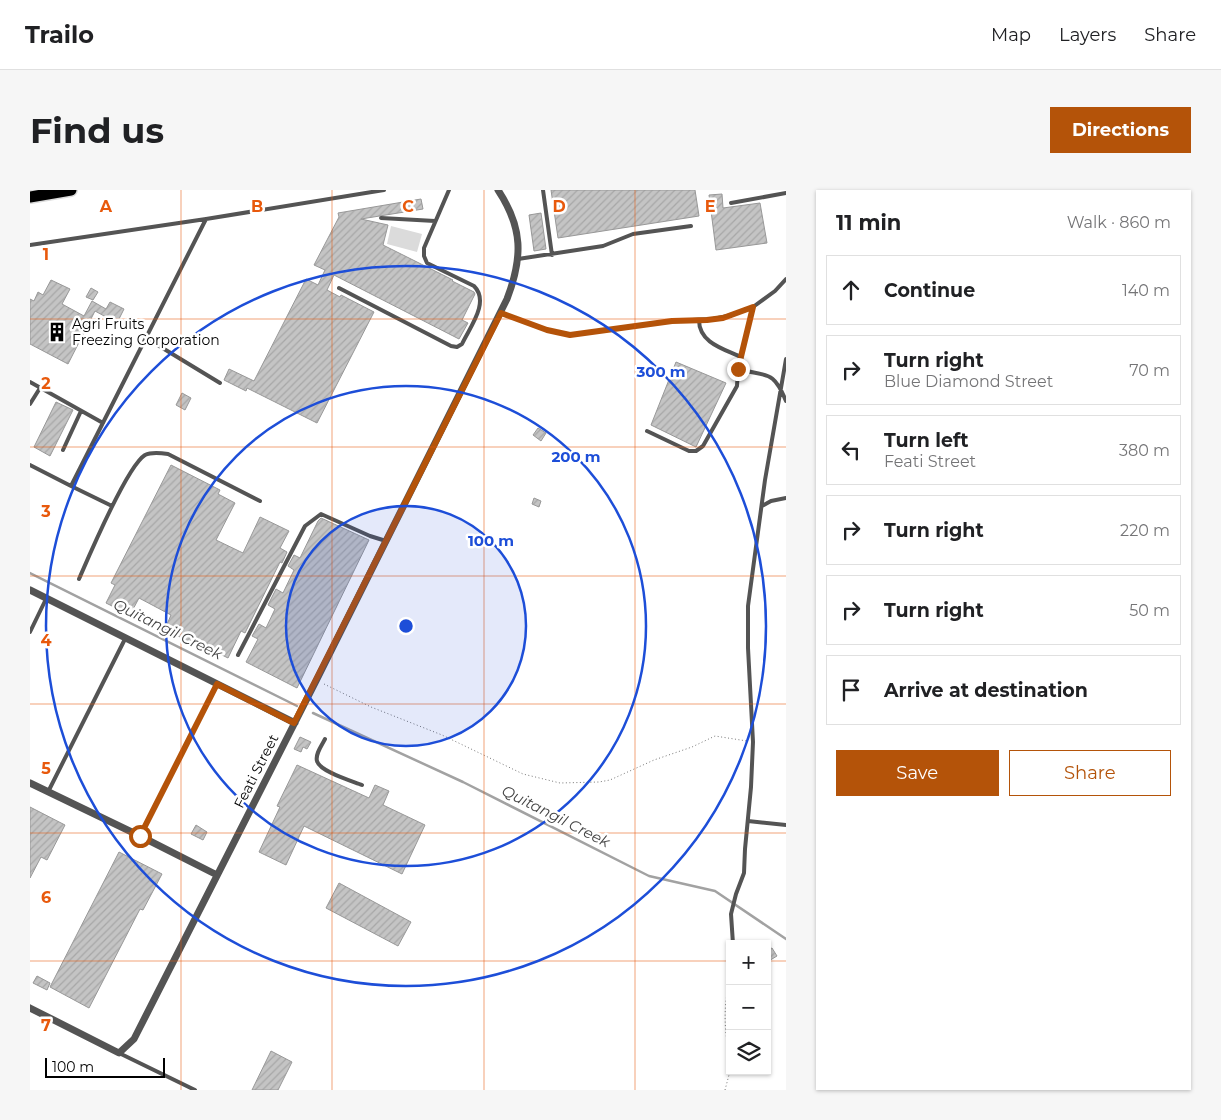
<!DOCTYPE html>
<meta charset="utf-8">
<style>
body{margin:0;font-family:Montserrat,sans-serif;background:#f6f6f6;color:#202124}
.controls{position:absolute;right:15px;bottom:15px;display:grid;overflow:hidden;border-radius:0px;box-shadow:0 1px 4px #0004}
.controls button{width:45px;height:45px;display:grid;place-items:center;padding:0;border:0;border-bottom:1px solid #e0e0e0;background:#fff;color:#202124;font:25px sans-serif}
.scale{position:absolute;left:15px;bottom:12px;width:120px;box-sizing:border-box;padding-left:5px;border:2px solid #000;border-top:0;font-size:14px;line-height:18px;white-space:nowrap;color:#000;-webkit-text-stroke:4px #fff;paint-order:stroke}
.stop{position:absolute;width:15px;height:15px;margin:-11px;border:4px solid #b45309;border-radius:50%;background:#fff}
.stop.end{background:#b45309;border-color:#fff;box-shadow:0 1px 5px #0008}
.list{margin:0;padding:0;list-style:none}
h2{display:flex;justify-content:space-between;align-items:center;height:65px;margin:0;padding:0 20px;font-size:21px}
h2 small{font-size:16px;font-weight:400;color:#757577}
.list li{display:grid;grid-template-columns:32px 1fr auto;gap:15px;align-items:center;box-sizing:border-box;height:70px;margin:0 10px 10px;padding:0 10px;border:1px solid #e0e0e0;border-radius:0px}
.list b{display:block;font-size:19px;white-space:nowrap}
.list p{margin:0;font-size:16px;white-space:nowrap;color:#757577}
.list em{font-size:16px;font-style:normal;color:#757577}
.actions{display:flex;gap:10px;padding:15px 20px}
.actions a{flex:1;padding:11px 0;border:1px solid #b45309;border-radius:0px;text-align:center;font-size:18px;color:#b45309}
.actions .main{background:#b45309;color:#fff}
.icon{flex:none;width:28px;height:28px;fill:none;stroke:currentColor;stroke-width:2;stroke-linecap:round;stroke-linejoin:round}
.map{position:relative;flex:none;width:756px;height:900px;overflow:hidden;border-radius:0px}
header{display:flex;align-items:center;gap:30px;box-sizing:border-box;height:70px;padding:0 25px;background:#fff;border-bottom:1px solid #e0e0e0}
header strong{font-size:24px}
nav{display:flex;gap:28px;margin-inline-start:auto;font-size:18px}
.intro{display:flex;align-items:center;justify-content:space-between;box-sizing:border-box;height:120px;padding:0 30px}
h1{margin:0;font-size:35px}
.button{padding:12px 22px;border-radius:0px;background:#b45309;color:#fff;font-size:18px;font-weight:700}
main{display:flex;gap:30px;padding:0 30px}
aside{flex:1;background:#fff;border-radius:0px;box-shadow:0 1px 4px #0004}
.map>svg:first-child{display:block}
</style>
<header>
<strong>Trailo</strong>
<nav><a>Map</a><a>Layers</a><a>Share</a></nav>
</header>
<div class="intro"><h1>Find us</h1><a class="button">Directions</a></div>
<main>
<div class="map">
<svg width="756" height="900" viewBox="0 0 756 900">
<defs>
<pattern id="building-hatch" width="6" height="6" patternUnits="userSpaceOnUse" patternTransform="scale(1.25)"><rect width="6" height="6" fill="#c4c4c4"/><path d="M-1 1l2-2M0 6l6-6M5 7l2-2" fill="none" stroke="#a7a7a7"/></pattern>
</defs>
<rect width="100%" height="100%" fill="#fff"/>
<path fill="#dbdbdb" d="M361,36L392,44L387,62L357,54Z"/>
<g fill="none" stroke-linecap="round" stroke-linejoin="round">
<path stroke="#a2a2a2" stroke-width="2.5" d="M0,383L267,516
M283,523L433,592L619,686L685,701L756,749"/>
</g>
<path fill="url(#building-hatch)" stroke="#989898" d="M521,0H665L669,26L528,48Z
M692,4L693,18L730,13L737,53L686,60L679,5Z
M391,9L393,19L331,29L358,35L353,55L423,90L422,91L444,102L445,104L432,130L438,133L429,149L304,85L297,100L310,107L311,105L344,122L287,233L217,198L216,201L194,190L199,179L224,191L276,89L288,95L295,80L284,75L309,27L308,23Z
M511,23L516,59L504,61L499,25Z
M21,90L40,99L32,114L54,126L62,111L76,119L80,112L94,119L87,133L65,121L38,174L0,154V109L4,111L8,102L13,105Z
M61,98L68,102L63,110L56,107Z
M646,172L696,193L666,257L621,235Z
M152,203L161,208L155,220L146,215Z
M26,212L43,220L20,266L4,257Z
M508,238L516,243L511,251L503,245Z
M141,275L190,300L188,304L205,313L186,350L213,363L230,327L259,341L250,358L257,362L252,373L250,372L215,443L211,441L198,468L168,453L167,456L135,439L141,425L109,408L100,425L76,413L85,395L81,393Z
M504,308L511,311L509,317L502,314Z
M291,328L339,350L267,498L216,472L228,449L222,446L229,434L236,438L245,419L238,415L246,399L253,403L264,380L258,376L264,365L270,368L288,331Z
M270,547L281,552L277,559L273,557L271,562L264,559Z
M267,575L339,608L345,595L359,601L353,615L395,635L372,684L274,636L256,675L229,662L250,617L247,616Z
M0,617L35,635L17,670L11,667L0,688Z
M166,635L177,642L173,650L161,644Z
M89,662L132,684L113,720L110,719L59,818L20,797Z
M309,693L381,732L368,756L296,718Z
M742,758L747,766L737,772V760Z
M7,786L20,793L17,800L3,793Z
M241,861L262,872L248,900H222Z"/>
<g fill="none" stroke-linecap="round" stroke-linejoin="round">
<defs>
<path id="primary" d="M0,7L41,0"/>
</defs>
<use href="#primary" stroke="#dbdbdb" stroke-width="14"/>
<path stroke="#767676" stroke-width="1" stroke-dasharray="1 2.5" stroke-linecap="butt" d="M294,494L341,517L412,545L493,584L530,593L569,592L580,590L624,570L662,557L685,546L717,551
M700,790C693,816 694,841 700,867
M695,900L700,881"/>
<path stroke="#545454" stroke-width="4" d="M513,0L522,65
M701,13L756,3
M351,28L405,31
M0,55L176,29L354,0
M488,69L573,56L603,44L661,36
M309,98L421,156L427,157L432,154C440,137 460,112 444,96L397,73L394,66V58L419,0
M471,123L517,140L541,145L642,131L683,129L702,125L723,117L745,101L756,89
M669,130C669,153 694,159 711,167
M116,148L190,193
M708,179C737,187 743,179 756,211
M0,192L73,233
M0,214L10,198
M617,241L659,261H666L673,256L707,196L708,179L723,117
M33,260L51,221
M0,275L41,296L176,29
M41,296L82,316
M732,316L741,311L756,308
M49,389C59,366 97,276 115,265C121,262 131,263 138,264L230,311
M0,442L16,409
M208,465L275,336L291,324L340,346L356,351
M295,549C292,555 285,564 287,571C290,582 322,591 332,595
M18,602L95,449
M718,631L756,635
M110,646L187,494
M703,754L701,724L706,704L714,683L715,659L721,597L723,552L718,458V416L735,290L756,169
M89,863L165,900"/>
<path stroke="#545454" stroke-width="7" d="M0,400L265,533
M0,593L110,646L187,685
M0,818L89,863L104,849L286,491L477,109C493,67 493,38 468,0"/>
<use href="#primary" stroke="#000" stroke-width="11"/>
</g>
<g fill="none" stroke-linecap="round" stroke-linejoin="round">
<path stroke="#b45309" stroke-width="6" d="M110,646L187,494L264,533L471,123L517,140L540,145L642,131L677,130L693,128L723,117L708,179"/>
</g>
<path fill="none" stroke="#e8590c" stroke-width="1" stroke-opacity="0.55" d="M151,0V900M302,0V900M454,0V900M605,0V900M0,129H756M0,257H756M0,386H756M0,514H756M0,643H756M0,771H700M737,771H756"/>
<circle cx="376" cy="436" r="120" fill="#1d4ed8" fill-opacity=".12"/>
<g fill="none" stroke="#1d4ed8" stroke-width="2.5">
<circle cx="376" cy="436" r="120"/>
<circle cx="376" cy="436" r="240"/>
<circle cx="376" cy="436" r="360"/>
</g>
<defs>
<symbol id="building-bare" viewBox="-9 -9 18 18"><path d="M-4-6H4V6H1V3H-1V6H-4ZM-2.5-4.3h1.7v1.8h-1.7ZM.8-4.3h1.7v1.8H.8ZM-2.5-1h1.7V.8h-1.7ZM.8-1h1.7V.8H.8Z" fill="#000" stroke="#fff" stroke-width="2.5" paint-order="stroke"/></symbol>
</defs>
<g fill-rule="evenodd">
<use href="#building-bare" x="13" y="128" width="28" height="28"/>
</g>
<g text-anchor="middle" dominant-baseline="central" stroke-width="5" stroke-linejoin="round" paint-order="stroke">
<g font-size="14" fill="#000" stroke="#fff" text-anchor="start">
<text x="42" y="134">Agri Fruits<tspan x="42" dy="16">Freezing Corporation</tspan></text>
</g>
<g font-size="14" fill="#000" stroke="#fff">
<text transform="translate(226 581) rotate(-63)">Feati Street</text>
</g>
<g font-size="15" font-style="italic" fill="#434343" stroke="#fff">
<text transform="translate(138 439) rotate(26)">Quitangil Creek</text>
<text transform="translate(526 626) rotate(27)">Quitangil Creek</text>
</g>
</g>
<g font-size="16" text-anchor="middle" font-weight="bold" fill="#e8590c" stroke="#fff" stroke-width="5" stroke-linejoin="round" paint-order="stroke">
<text x="76" y="22">A</text>
<text x="227" y="22">B</text>
<text x="378" y="22">C</text>
<text x="529" y="22">D</text>
<text x="680" y="22">E</text>
<text x="16" y="70">1</text>
<text x="16" y="199">2</text>
<text x="16" y="327">3</text>
<text x="16" y="456">4</text>
<text x="16" y="584">5</text>
<text x="16" y="713">6</text>
<text x="16" y="841">7</text>
</g>
<circle cx="376" cy="436" r="8" fill="#1d4ed8" stroke="#fff" stroke-width="2.5"/>
<g font-size="15" text-anchor="middle" font-weight="bold" fill="#1d4ed8" stroke="#fff" stroke-width="5" stroke-linejoin="round" paint-order="stroke">
<text x="631" y="187">300 m</text>
<text x="546" y="272">200 m</text>
<text x="461" y="356">100 m</text>
</g>
</svg>
<div class="controls">
<button>+</button>
<button>−</button>
<button><svg class="icon" aria-label="layers" viewBox="0 0 24 24"><path d="M12 4l9 5-9 5-9-5zM3 14l9 5 9-5"/></svg></button>
</div>
<div class="scale">100 m</div>
<div class="stop" style="left:110px;top:646px"></div>
<div class="stop end" style="left:708px;top:179px"></div>
</div>
<aside>
<h2>11 min<small>Walk · 860 m</small></h2>
<ul class="list">
<li><svg class="icon" aria-label="ahead" viewBox="0 0 24 24"><path d="M12 20V5M6 11l6-6 6 6"/></svg><div><b>Continue</b></div><em>140 m</em></li>
<li><svg class="icon" aria-label="right" viewBox="0 0 24 24"><path d="M7 20v-9h11M14 6l5 5-5 5"/></svg><div><b>Turn right</b><p>Blue Diamond Street</p></div><em>70 m</em></li>
<li><svg class="icon" aria-label="left" viewBox="0 0 24 24"><path d="M17 20v-9H6M10 6l-5 5 5 5"/></svg><div><b>Turn left</b><p>Feati Street</p></div><em>380 m</em></li>
<li><svg class="icon" aria-label="right" viewBox="0 0 24 24"><path d="M7 20v-9h11M14 6l5 5-5 5"/></svg><div><b>Turn right</b></div><em>220 m</em></li>
<li><svg class="icon" aria-label="right" viewBox="0 0 24 24"><path d="M7 20v-9h11M14 6l5 5-5 5"/></svg><div><b>Turn right</b></div><em>50 m</em></li>
<li><svg class="icon" aria-label="arrive" viewBox="0 0 24 24"><path d="M6 21V4h12l-3 4 3 4H6"/></svg><div><b>Arrive at destination</b></div></li>
</ul>
<div class="actions"><a class="main">Save</a><a>Share</a></div>
</aside>
</main>
